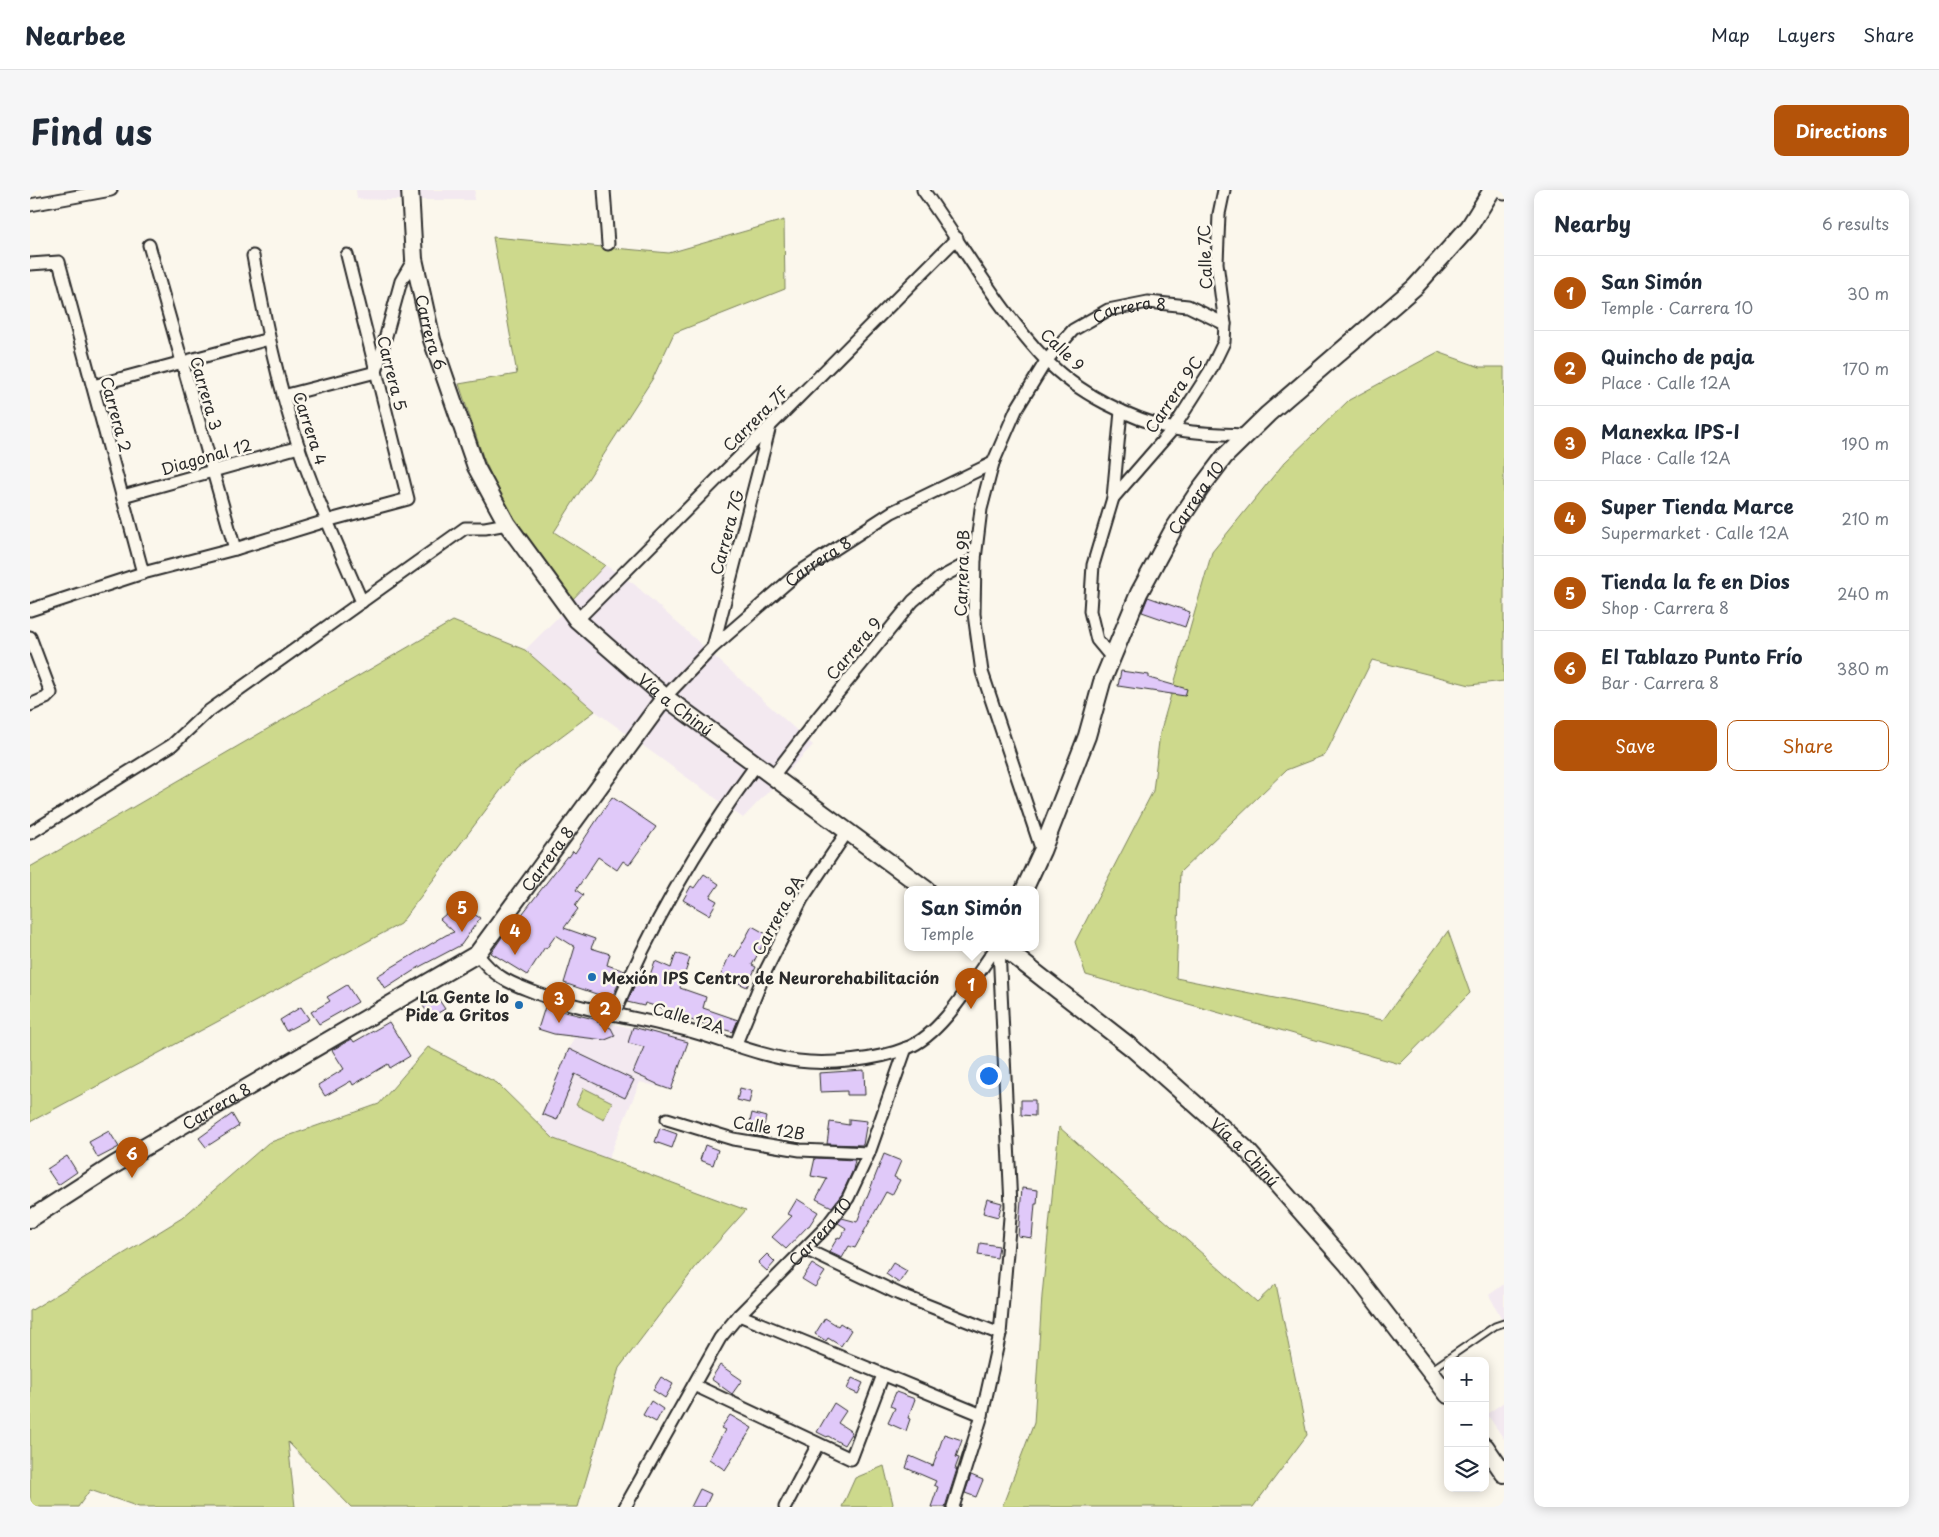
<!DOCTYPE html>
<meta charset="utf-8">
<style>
body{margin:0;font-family:"Playpen Sans",sans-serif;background:#f6f6f7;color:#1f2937}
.controls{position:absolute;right:15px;bottom:15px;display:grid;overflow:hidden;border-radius:10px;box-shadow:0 2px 12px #0003}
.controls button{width:45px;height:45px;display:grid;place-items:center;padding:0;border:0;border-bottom:1px solid #e0e1e3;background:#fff;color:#1f2937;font:25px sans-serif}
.you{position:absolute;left:958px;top:885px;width:18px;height:18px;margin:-12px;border:4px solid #fff;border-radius:50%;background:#1a73e8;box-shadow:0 0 0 8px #1a73e833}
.badge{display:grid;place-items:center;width:32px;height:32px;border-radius:50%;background:#b45309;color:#fff;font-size:16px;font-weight:700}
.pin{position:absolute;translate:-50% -41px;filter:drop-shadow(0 1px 2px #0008)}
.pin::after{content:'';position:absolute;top:26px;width:18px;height:15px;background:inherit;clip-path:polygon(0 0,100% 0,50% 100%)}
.popup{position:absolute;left:874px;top:696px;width:135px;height:65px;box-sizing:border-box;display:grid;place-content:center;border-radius:10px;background:#fff;filter:drop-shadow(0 1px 4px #0005);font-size:16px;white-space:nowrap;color:#747a83}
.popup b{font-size:19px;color:#1f2937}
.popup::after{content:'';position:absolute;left:50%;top:100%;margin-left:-10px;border:10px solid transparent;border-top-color:#fff}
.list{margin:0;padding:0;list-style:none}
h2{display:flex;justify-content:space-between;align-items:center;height:65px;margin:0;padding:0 20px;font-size:21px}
h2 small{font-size:16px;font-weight:400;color:#747a83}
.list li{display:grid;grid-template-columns:32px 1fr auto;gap:15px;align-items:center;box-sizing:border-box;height:75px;padding:0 20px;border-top:1px solid #e0e1e3}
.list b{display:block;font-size:19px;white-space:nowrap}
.list p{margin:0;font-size:16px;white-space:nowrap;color:#747a83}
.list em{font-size:16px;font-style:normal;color:#747a83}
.actions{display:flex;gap:10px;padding:15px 20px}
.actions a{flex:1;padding:11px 0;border:1px solid #b45309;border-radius:10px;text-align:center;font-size:18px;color:#b45309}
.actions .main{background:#b45309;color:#fff}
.icon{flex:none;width:28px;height:28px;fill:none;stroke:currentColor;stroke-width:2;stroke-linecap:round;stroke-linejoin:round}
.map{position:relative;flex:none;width:1474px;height:1317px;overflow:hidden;border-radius:10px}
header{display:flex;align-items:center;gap:30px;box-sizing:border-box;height:70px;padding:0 25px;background:#fff;border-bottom:1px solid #e0e1e3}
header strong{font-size:24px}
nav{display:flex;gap:28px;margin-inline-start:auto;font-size:18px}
.intro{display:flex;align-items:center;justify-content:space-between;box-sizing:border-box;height:120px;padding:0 30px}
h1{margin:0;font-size:35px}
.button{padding:12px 22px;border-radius:10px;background:#b45309;color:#fff;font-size:18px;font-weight:700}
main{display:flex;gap:30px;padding:0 30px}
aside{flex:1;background:#fff;border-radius:10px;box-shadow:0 2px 12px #0003}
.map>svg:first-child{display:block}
</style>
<header>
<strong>Nearbee</strong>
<nav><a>Map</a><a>Layers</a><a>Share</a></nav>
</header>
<div class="intro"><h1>Find us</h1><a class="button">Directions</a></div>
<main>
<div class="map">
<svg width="1474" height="1317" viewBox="0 0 1474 1317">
<rect width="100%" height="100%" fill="#fbf7ec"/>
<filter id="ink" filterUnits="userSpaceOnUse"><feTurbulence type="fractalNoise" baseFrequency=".02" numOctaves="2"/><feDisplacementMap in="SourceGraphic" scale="10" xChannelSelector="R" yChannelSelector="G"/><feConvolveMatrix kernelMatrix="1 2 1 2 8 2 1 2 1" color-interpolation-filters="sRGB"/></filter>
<g filter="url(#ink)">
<path fill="#f3e9f0" d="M326,0H445L444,10H358L327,9Z
M575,375L604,394L783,555L713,628L565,521L495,460L532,423L541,411Z
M552,828L654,848L658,850L641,900L610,892L578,969L524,949L508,934Z
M1474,1094V1133L1459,1105Z
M1474,1212V1249L1457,1224Z"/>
<path fill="#cdd98c" stroke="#7c825c" d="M754,30L755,99L644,143L623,188L524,342L575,375L541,411L480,327L453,267L429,194L487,184L463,47L639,63Z
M1408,162L1450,177H1474V491L1440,495L1342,470L1295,565L1256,580L1150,682L1146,788L1353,830L1418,741L1440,803L1370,874L1056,785L1045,752L1123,601L1130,543L1182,362L1254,273L1319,210Z
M423,431L495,460L565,521L486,580L370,734L0,932V677Z
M398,857L467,893L524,949L716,1020L668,1074L589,1178L548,1317H321L258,1252L265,1317H109L60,1300L48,1317H0V1121L152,1028L238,953L349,914Z
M554,898L582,912L574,929L546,915Z
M1029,937L1227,1112L1246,1094L1277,1245L1223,1317H972L1004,1233L1012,1106Z
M854,1276L863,1314L861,1317H812L825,1288Z"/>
<path fill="#e0c9f9" stroke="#2b2b2b" d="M1118,407L1160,422L1155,437L1112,422Z
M1091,481L1119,485V488L1157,499L1155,506L1088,496Z
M582,607L626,637L599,675L593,671L587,680L568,667L546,700L553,705L545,716L548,719L534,738L565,749L561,758L580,764L577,775L595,781L581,809L534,793L545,757L526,745L516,759L515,757L497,785L461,763L481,734L483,736L537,666L539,667L543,661L545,663Z
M674,684L689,694L680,707L687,711L679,725L653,710L661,696L664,698Z
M428,714L450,728L431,755L391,776L355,799L347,786L416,745L424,742L410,729Z
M722,736L738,745L722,775L726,777L717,797L691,785L700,764L705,767Z
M646,763L660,768L650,798L676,807L673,818L708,830L703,842L643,825L644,822L615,813L614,816L597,812L609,786L619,788L625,771L641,778Z
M317,795L328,812L289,834L281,822L300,811L297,807Z
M407,807L415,819L401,827L393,816Z
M271,817L279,829L256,841L250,830Z
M515,817L568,830L567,832L581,838L585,846L575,850L524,844L508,839Z
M359,832L380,866L360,878L358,874L323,895L321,891L295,906L288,895L314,879L302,860L322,849L324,852Z
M603,837L658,852L641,900L627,895V894L603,883L614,857L598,853Z
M539,859L604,890L595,908L545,884L527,930L512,924Z
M834,880L835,905H817V901L790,902L789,883Z
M710,898L722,901L719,913L707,910Z
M991,910H1005V926L991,925Z
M722,923L736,927L732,944L718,941Z
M202,924L209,936L176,957L169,948Z
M819,929L837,931L833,955L797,954L800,932L819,935Z
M630,938L647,944L642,958L625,952Z
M79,941L89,957L68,968L59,952Z
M675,955L688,960L683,975L670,970Z
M854,964L871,971L864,987L870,990L862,1005L856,1002L825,1058L819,1056L812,1068L799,1062L808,1047L810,1048L816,1038L808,1033L812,1028L827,1032Z
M37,966L47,982L28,995L17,979Z
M785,968L825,970L823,980L812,1004L802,1017L786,1009L797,989L781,986Z
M992,998L1008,1000L1007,1014H1005L1002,1048L988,1046Z
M767,1009L788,1022L779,1036H778L756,1059L742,1047L762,1026L758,1024Z
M957,1009L972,1013L968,1027L953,1023Z
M950,1053L969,1056L967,1068L948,1065Z
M737,1064L745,1072L737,1081L728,1073Z
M863,1073L877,1081L869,1093L856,1084Z
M782,1074L795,1082L785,1097L772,1089Z
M795,1128L808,1136L810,1133L821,1140L811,1156L798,1148L796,1151L785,1144Z
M690,1175L712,1190L702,1204L681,1189Z
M631,1187L643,1194L635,1208L623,1200Z
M822,1188L833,1193L828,1204L817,1199Z
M866,1202L885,1209L878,1228L880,1229L876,1241L858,1233L865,1218L860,1216Z
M621,1211L633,1219L626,1232L613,1225Z
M804,1213L816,1221L808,1233L822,1242L814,1255L798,1246L797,1247L787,1242Z
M700,1225L722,1238L695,1280L679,1269L695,1240L691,1238Z
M914,1244L932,1250L926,1267L929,1268L925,1279H927L915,1317H901L908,1297L904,1295L906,1291L876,1278L880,1266L903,1276Z
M941,1285L953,1290L946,1307L935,1303Z
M670,1299L681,1304L675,1317H661Z"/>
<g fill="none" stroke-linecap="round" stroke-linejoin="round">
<defs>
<path id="lane" d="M1401,1180L1465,1136L1474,1133"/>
<g id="street">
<path d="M574,0L578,54"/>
<path d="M893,0C933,56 968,119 1015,169C1047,203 1100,229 1144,239C1168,244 1192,244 1216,245"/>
<path d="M1469,0L1474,4"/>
<path d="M0,15L81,0"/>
<path d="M119,55L205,359"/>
<path d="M223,66C235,131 248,195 269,258C287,311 310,361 332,412"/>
<path d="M0,74L29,72L113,383"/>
<path d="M63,196L239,149"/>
<path d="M253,206L346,182L371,91L384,69"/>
<path d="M93,306L269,257"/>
<path d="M1083,308L1143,239L1180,181L1194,152L1195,134L1187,73L1189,24L1194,0"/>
<path d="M0,420L113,383L205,359L296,331L378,309L317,65"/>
<path d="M547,430L927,48"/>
<path d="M0,447L21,503L16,508L0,515"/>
<path d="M683,457L740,236"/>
<path d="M1082,468L1067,450L1060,421L1063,375L1083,308L1091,221"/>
<path id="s1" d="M635,507L683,457L768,383L862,322L963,273"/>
<path d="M743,586L789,526L883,411L910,388L945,369"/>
<path d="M0,643L142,555L176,523L435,338H455L477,334"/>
<path id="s2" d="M1012,661L952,482L944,424L945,369L951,319L963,273L986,220L1016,171L1043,140L1078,120L1118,112L1158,116L1195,134"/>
<path d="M447,764C454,773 461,781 471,787C481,794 494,798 506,803C554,821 606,827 656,840C694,850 729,866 768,871C799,875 848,870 877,858C913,844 943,789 966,758"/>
<path d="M584,824C621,734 669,653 726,575"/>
<path d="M705,856L736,780L772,709L817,642"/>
<path d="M637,929L703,949L770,960L839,963"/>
<path d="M775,1059L869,1104L970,1144"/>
<path d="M709,1125L952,1225"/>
<path d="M664,1195L821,1269L853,1185"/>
<path id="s3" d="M595,1317L690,1148L709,1125L796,1037L818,1008L839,963L876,858"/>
<path d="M755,1317L788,1254"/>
<path d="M923,1317L952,1225L970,1144L981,1016L969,758"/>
</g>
<g id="secondary">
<path id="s4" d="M380,0L384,69L402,150L446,277L477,334L547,430L635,507L897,700"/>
<path id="s5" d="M994,700L1012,661L1057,546L1072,492L1109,403L1143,340L1170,299L1195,266L1238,224L1385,97L1439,37L1462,0"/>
<path id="s6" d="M974,758L1102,858L1215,958L1318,1075L1418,1205"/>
<path id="s7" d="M0,1029L84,975L447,764L635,507"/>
<path d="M1455,1256L1474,1284"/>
</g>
</defs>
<use href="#lane" stroke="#2b2b2b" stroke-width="9"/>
<use href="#street" stroke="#2b2b2b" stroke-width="15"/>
<use href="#secondary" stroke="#2b2b2b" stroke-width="20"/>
<use href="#lane" stroke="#fbf7ec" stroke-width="5.5"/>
<use href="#street" stroke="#fbf7ec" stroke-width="11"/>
<use href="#secondary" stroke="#fbf7ec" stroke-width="16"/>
</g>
</g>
<g fill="#1f6fb2" stroke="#fbf7ec" stroke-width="2">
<circle cx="562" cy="787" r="5"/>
<circle cx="489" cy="815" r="5"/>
</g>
<g text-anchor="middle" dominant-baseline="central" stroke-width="5" stroke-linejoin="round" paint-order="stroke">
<g font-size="16" fill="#2b2b2b" stroke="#fbf7ec">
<text transform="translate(1174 67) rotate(-92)">Calle 7C</text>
<text stroke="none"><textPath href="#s2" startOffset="618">Carrera 8</textPath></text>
<text stroke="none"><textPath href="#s4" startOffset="144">Carrera 6</textPath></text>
<text transform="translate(1033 159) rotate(44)">Calle 9</text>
<text transform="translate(363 183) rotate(76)">Carrera 5</text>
<text transform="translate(177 203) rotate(74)">Carrera 3</text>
<text transform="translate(1143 204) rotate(-56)">Carrera 9C</text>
<text transform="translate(87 224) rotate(75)">Carrera 2</text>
<text transform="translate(725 228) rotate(-45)">Carrera 7F</text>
<text transform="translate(281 238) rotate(72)">Carrera 4</text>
<text transform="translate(176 266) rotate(-16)">Diagonal 12</text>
<text stroke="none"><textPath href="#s5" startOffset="430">Carrera 10</textPath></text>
<text transform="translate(696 342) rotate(-75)">Carrera 7G</text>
<text stroke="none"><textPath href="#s1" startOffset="205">Carrera 8</textPath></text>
<text transform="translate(931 383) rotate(-88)">Carrera 9B</text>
<text transform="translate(823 458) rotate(-50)">Carrera 9</text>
<text stroke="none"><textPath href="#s4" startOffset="600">Vía a Chinú</textPath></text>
<text stroke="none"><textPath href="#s7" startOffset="638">Carrera 8</textPath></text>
<text transform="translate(747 725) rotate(-61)">Carrera 9A</text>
<text transform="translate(659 827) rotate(16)">Calle 12A</text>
<text stroke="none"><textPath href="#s7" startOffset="218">Carrera 8</textPath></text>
<text transform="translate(739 937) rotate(10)">Calle 12B</text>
<text stroke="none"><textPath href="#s6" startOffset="316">Vía a Chinú</textPath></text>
<text stroke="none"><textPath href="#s3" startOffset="340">Carrera 10</textPath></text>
</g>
<g font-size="16" font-weight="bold" fill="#2b2b2b" stroke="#fbf7ec" text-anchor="start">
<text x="572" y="787">Mexión IPS Centro de Neurorehabilitación</text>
<text x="479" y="806" text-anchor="end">La Gente lo<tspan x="479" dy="18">Pide a Gritos</tspan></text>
</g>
</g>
</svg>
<div class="controls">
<button>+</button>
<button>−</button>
<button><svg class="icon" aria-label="layers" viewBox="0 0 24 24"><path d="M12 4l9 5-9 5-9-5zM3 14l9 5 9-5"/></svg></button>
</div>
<div class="you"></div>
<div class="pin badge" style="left:941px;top:819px">1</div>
<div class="popup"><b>San Simón</b>Temple</div>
<div class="pin badge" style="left:575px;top:843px">2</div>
<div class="pin badge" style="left:529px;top:833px">3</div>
<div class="pin badge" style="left:485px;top:765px">4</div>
<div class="pin badge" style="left:432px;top:742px">5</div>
<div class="pin badge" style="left:102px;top:988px">6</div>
</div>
<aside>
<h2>Nearby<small>6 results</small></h2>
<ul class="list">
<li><span class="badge">1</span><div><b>San Simón</b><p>Temple · Carrera 10</p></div><em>30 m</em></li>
<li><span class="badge">2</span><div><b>Quincho de paja</b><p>Place · Calle 12A</p></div><em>170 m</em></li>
<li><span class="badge">3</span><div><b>Manexka IPS-I</b><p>Place · Calle 12A</p></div><em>190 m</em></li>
<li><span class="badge">4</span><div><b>Super Tienda Marce</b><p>Supermarket · Calle 12A</p></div><em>210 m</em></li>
<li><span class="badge">5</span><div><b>Tienda la fe en Dios</b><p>Shop · Carrera 8</p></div><em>240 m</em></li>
<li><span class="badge">6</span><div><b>El Tablazo Punto Frío</b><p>Bar · Carrera 8</p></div><em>380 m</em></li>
</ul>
<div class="actions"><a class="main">Save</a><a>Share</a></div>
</aside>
</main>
